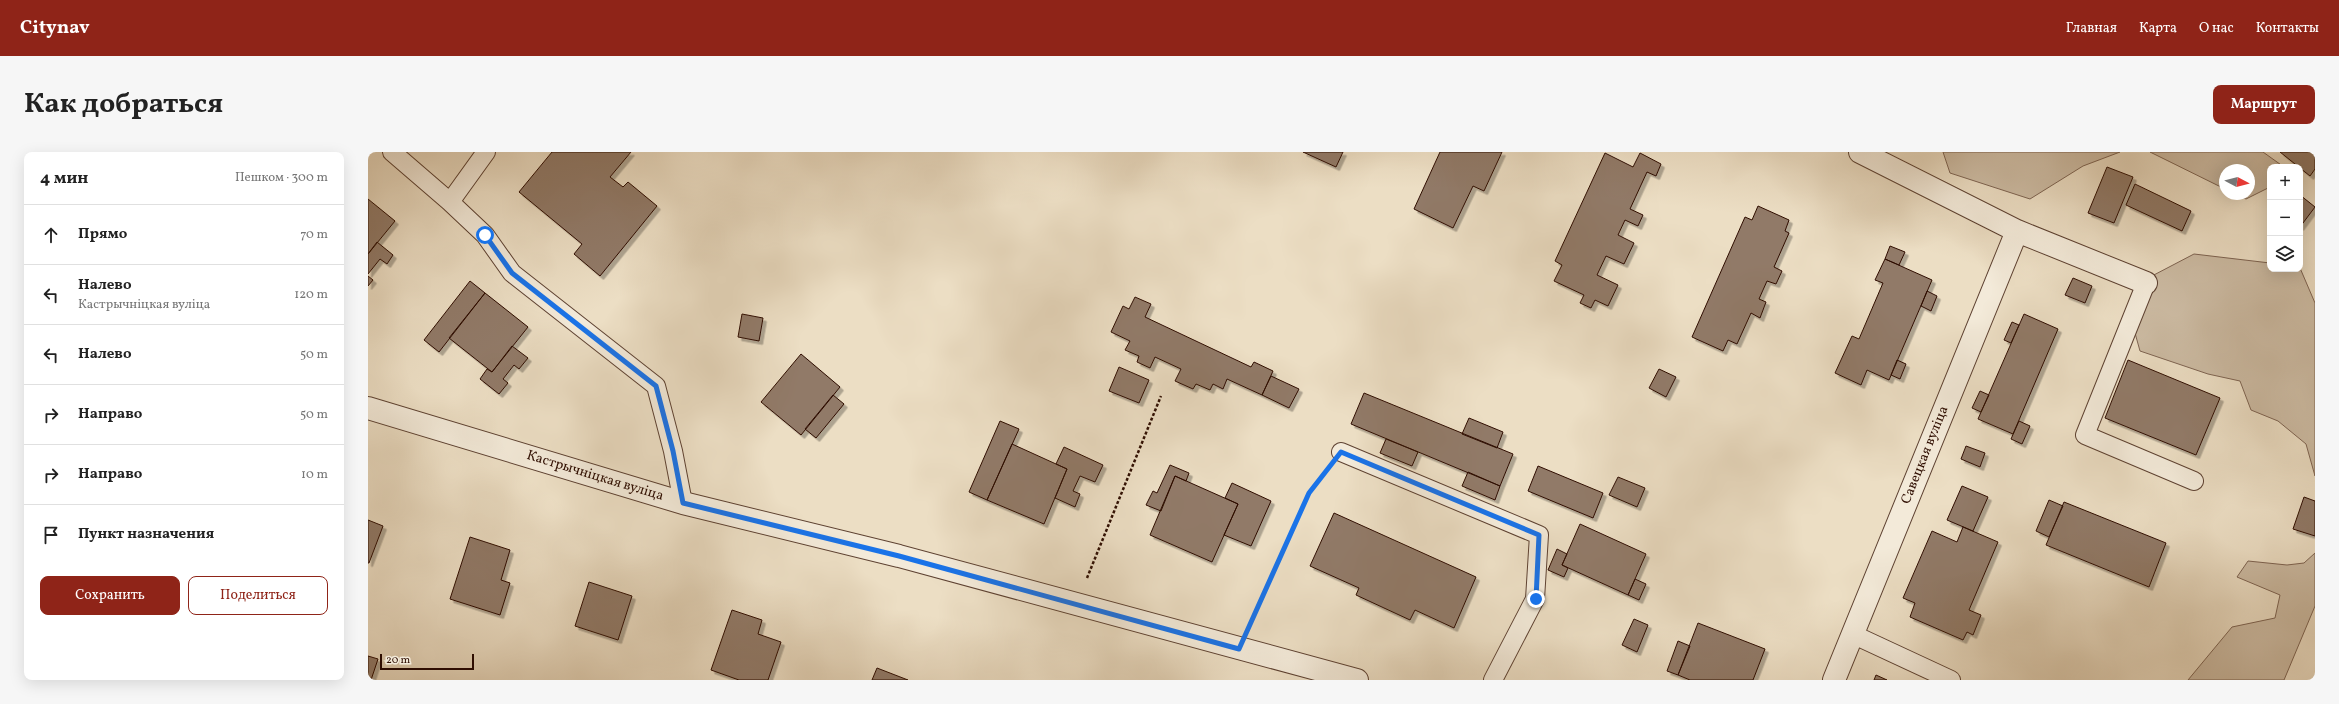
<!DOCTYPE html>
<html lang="ru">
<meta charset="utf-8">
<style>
body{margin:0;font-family:Vollkorn,serif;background:#f6f6f6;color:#222}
.controls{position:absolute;right:12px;top:12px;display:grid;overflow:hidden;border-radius:8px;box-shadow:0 4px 16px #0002}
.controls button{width:36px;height:36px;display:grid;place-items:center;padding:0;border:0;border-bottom:1px solid #e0e0e0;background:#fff;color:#222;font:20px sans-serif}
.compass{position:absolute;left:1851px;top:12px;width:36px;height:36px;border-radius:50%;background:#fff;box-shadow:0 4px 16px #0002;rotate:97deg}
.scale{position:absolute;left:12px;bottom:10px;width:94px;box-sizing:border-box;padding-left:4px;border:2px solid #2f0e02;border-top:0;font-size:11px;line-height:14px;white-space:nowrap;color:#2f0e02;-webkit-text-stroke:3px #f3ead9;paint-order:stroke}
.stop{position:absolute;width:12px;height:12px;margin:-9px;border:3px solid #1a73e8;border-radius:50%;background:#fff}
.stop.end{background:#1a73e8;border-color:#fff;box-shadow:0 1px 4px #0008}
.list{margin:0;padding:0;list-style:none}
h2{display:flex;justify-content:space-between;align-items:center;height:52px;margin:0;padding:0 16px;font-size:17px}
h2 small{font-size:13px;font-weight:400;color:#767676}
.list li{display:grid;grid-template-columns:26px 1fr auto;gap:12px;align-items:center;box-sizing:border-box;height:60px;padding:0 16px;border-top:1px solid #e0e0e0}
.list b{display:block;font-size:15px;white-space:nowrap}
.list p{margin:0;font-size:13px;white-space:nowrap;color:#767676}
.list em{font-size:13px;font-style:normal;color:#767676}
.actions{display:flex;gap:8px;padding:12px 16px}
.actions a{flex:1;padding:9px 0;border:1px solid #8f2418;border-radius:8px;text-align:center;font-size:14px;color:#8f2418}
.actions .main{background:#8f2418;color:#fff}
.icon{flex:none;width:22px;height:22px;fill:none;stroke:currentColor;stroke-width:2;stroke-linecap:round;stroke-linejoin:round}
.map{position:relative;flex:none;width:1947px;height:528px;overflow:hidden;border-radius:8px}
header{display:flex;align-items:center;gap:24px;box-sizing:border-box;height:56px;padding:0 20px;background:#8f2418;color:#fff}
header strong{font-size:19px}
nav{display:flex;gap:22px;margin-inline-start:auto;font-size:14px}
.intro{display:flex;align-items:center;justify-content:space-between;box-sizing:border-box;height:96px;padding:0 24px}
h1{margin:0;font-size:28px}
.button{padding:10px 18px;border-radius:8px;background:#8f2418;color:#fff;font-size:14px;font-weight:700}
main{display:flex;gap:24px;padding:0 24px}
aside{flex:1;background:#fff;border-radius:8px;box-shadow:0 4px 16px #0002}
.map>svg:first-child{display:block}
</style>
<header>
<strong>Citynav</strong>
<nav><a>Главная</a><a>Карта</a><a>О нас</a><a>Контакты</a></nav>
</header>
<div class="intro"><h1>Как добраться</h1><a class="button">Маршрут</a></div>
<main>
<aside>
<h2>4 мин<small>Пешком · 300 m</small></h2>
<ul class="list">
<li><svg class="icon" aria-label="ahead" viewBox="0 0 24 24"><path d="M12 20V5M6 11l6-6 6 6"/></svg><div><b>Прямо</b></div><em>70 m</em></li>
<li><svg class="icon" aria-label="left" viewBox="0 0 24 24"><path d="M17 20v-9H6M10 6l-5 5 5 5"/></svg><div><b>Налево</b><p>Кастрычніцкая вуліца</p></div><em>120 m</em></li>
<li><svg class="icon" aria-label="left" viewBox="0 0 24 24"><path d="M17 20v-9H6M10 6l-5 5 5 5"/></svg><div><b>Налево</b></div><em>50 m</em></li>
<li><svg class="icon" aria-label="right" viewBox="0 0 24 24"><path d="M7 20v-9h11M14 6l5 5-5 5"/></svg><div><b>Направо</b></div><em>50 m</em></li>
<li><svg class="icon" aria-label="right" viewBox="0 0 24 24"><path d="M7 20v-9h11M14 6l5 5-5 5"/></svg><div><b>Направо</b></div><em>10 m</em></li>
<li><svg class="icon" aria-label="arrive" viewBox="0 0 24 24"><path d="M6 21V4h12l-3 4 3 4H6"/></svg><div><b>Пункт назначения</b></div></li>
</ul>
<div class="actions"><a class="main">Сохранить</a><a>Поделиться</a></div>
</aside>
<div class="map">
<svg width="1947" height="528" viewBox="0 0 1947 528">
<defs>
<filter id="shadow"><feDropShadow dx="3.5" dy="3.5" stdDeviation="0" flood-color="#0004"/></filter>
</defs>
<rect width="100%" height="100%" fill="#ecdec4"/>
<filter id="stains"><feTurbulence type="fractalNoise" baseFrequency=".005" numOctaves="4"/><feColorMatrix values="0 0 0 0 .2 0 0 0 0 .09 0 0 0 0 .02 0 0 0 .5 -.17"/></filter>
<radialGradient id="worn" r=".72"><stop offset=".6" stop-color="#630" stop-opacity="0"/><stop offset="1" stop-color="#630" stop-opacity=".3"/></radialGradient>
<path fill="#ccbba3" stroke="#7e6452" d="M1575,0H1752L1715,14L1662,47L1582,21Z
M1782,0H1895L1916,15H1902V35L1878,47L1868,42H1881V18H1857V37Z
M1826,102L1902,111V117L1932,116L1947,151V324L1938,292L1910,269L1883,258L1872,229L1840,222L1772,199L1767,181L1782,125Z
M1947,401V454L1916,528H1820L1864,475L1907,466L1912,443L1869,425L1880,409L1919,413L1936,411Z"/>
<path fill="#917a67" stroke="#2f0e02" filter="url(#shadow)" d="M184,0H263L242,25L255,35L260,30L289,54L232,124L206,102L214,92L151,40Z
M935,0H975L968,15Z
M1072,0H1134L1116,39L1105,34L1085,76L1046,57Z
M1912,0H1947V17L1942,24Z
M1237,1L1265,15L1272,1L1293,12L1288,24L1279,20L1262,57L1275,63L1270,74L1257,68L1250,83L1266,91L1256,112L1238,104L1229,123L1250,133L1240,154L1227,148L1223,156L1212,151L1216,143L1186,129L1194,113L1187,109Z
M1739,15L1765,25L1746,71L1720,61Z
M1767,32L1823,59L1814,79L1758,53Z
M1932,43L1947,55L1932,75Z
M0,47L27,69L0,102Z
M1390,54L1421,68L1417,79L1421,81L1406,115L1414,119L1408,132L1399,129L1391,147L1398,150L1392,166L1383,161L1369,192L1360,188L1355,199L1324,185L1377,65L1384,68Z
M9,90L25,103L19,112L12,107L0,122V102Z
M1522,94L1537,100L1531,113L1517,107Z
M1517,107L1564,128L1521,228L1499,218L1493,233L1467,221L1484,184L1491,187L1515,131L1507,128Z
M0,124L5,128L0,134Z
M1705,126L1724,134L1717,151L1697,143Z
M102,129L117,141L71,200L56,188Z
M1559,139L1569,144L1563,159L1553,154Z
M117,141L160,175L124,220L81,186Z
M767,145L783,152L777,165L883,215L886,210L905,219L894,243L859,227L855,237L845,232L842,238L828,232L825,237L807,229L813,217L787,205L782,216L769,210L771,204L757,198L762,189L743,180L755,154L761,157Z
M374,162L395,166L391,189L370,185Z
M1656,162L1690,177L1645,282L1610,267Z
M1644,170L1651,173L1643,191L1636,188Z
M144,194L160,206L151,217L146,213L135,227L140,231L131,242L112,227L119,217L124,220Z
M433,202L472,235L433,283L393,250Z
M1529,208L1538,212L1532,227L1523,223Z
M1760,208L1852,246L1828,303L1737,266Z
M751,215L781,228L771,251L741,239Z
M1291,217L1308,225L1298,245L1281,236Z
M903,224L931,237L921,256L894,243Z
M1612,239L1621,243L1613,260L1604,256Z
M996,241L1145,302L1132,334L983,272Z
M465,243L476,252L448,286L437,277Z
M1101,266L1135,280L1129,296L1094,282Z
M632,269L651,277L619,348L601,340Z
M1651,269L1662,274L1654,292L1643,287Z
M1018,287L1050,300L1044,314L1012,301Z
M644,292L699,317L676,372L619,348Z
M1598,294L1617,301L1612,315L1593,307Z
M696,295L735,313L727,330L712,324L705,339L712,342L707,355L687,346L699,317L688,312Z
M802,313L821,321L818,329L807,324L793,359L778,353L785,339L789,341Z
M1170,314L1235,341L1225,366L1160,339Z
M1100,320L1132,334L1127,348L1094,334Z
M807,324L870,352L844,410L782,383Z
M1250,325L1277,336L1269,355L1241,343Z
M864,331L903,349L883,394L856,383L870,352L857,346Z
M1594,334L1620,345L1605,379L1579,368Z
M1936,345L1947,349V384L1925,377Z
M1681,348L1695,354L1681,385L1668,379Z
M1696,350L1798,391L1781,435L1678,393Z
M966,361L1108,425L1086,476L1047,458L1042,468L988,443L991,436L942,414Z
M0,368L15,374L1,411H0Z
M1212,372L1278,402L1260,443L1194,413Z
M1595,375L1630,390L1601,458L1613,463L1605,483L1599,480L1595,488L1542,465L1547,451L1535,446L1564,379L1589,390Z
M102,385L142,398L133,428L142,431L132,463L82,447Z
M1189,397L1199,402L1194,413L1200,416L1196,425L1180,418Z
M1267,427L1278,432L1271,448L1260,443Z
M221,430L264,444L250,488L207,474Z
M364,458L394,468L390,482L413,490L400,528H371L343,518Z
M1266,467L1280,473L1269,500L1254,493Z
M1330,471L1397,497L1385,528H1322L1310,523Z
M1310,489L1322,494L1310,523L1299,519Z
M0,504L10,507L3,528H0Z
M509,516L540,528H504Z
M1508,523L1519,528H1506Z"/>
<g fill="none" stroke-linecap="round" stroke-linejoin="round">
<defs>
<path id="lane" d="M24,0L82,50L117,83L144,121L288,234L305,299L315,351
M82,50L118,0
M1778,131L1717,283L1826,329
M973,300L1171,383L1167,447L1125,528
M1484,482L1583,528"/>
<path id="street" d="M1649,79L1778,131
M0,256L315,351L531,404L989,528
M1466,528L1649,79L1492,0"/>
</defs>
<use href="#lane" stroke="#5e4232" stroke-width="20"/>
<use href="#street" stroke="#5e4232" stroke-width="24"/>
<path stroke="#2f0e02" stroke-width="2.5" stroke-dasharray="3 2" stroke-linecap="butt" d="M719,426L793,244
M883,470L941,341L958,320"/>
<use href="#lane" stroke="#f3ead9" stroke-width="18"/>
<use href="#street" stroke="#f3ead9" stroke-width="22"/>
</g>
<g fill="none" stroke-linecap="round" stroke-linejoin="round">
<path stroke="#1a73e8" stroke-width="5" d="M117,83L144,121L288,234L305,299L315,351L531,404L871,497L941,341L973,300L1171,383L1168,447"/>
</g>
<g text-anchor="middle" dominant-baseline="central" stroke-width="4" stroke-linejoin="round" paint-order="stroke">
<g font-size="14" fill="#2f0e02" stroke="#f3ead9">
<text transform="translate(1557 303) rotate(-68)">Савецкая вуліца</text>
<text transform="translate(227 324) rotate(17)">Кастрычніцкая вуліца</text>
</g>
</g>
<rect width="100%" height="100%" filter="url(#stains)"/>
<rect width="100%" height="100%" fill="url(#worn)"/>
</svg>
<div class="controls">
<button>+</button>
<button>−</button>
<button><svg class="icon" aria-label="layers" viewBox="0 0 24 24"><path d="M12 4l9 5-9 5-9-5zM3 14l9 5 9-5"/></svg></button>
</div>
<svg class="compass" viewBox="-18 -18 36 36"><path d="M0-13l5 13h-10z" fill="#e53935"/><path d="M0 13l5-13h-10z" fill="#767676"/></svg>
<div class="scale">20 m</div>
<div class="stop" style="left:117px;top:83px"></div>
<div class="stop end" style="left:1168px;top:447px"></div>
</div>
</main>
